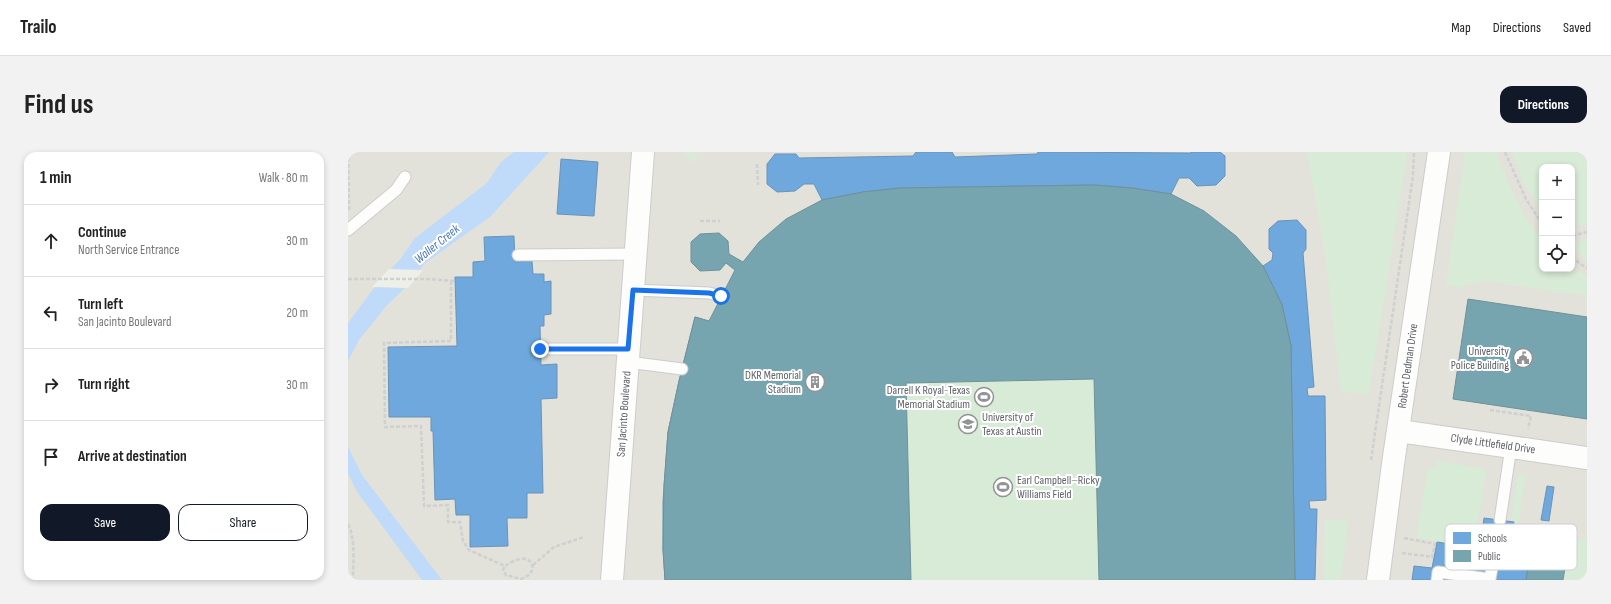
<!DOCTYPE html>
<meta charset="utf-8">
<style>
body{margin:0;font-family:"Sofia Sans Condensed",sans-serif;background:#f2f2f2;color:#222}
.controls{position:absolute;right:12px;top:12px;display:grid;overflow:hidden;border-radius:8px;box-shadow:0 2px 6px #0003}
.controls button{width:36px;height:36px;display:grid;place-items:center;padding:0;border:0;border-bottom:1px solid #e0e0e0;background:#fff;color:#222;font:20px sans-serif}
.stop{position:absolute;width:12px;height:12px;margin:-9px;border:3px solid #1a73e8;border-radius:50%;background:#fff}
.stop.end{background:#1a73e8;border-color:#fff;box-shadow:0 1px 4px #0008}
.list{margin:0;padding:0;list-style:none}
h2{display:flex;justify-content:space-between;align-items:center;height:52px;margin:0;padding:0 16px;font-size:17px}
h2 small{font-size:13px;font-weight:400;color:#767676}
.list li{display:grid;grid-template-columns:26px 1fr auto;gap:12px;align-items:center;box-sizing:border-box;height:72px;padding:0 16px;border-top:1px solid #e0e0e0}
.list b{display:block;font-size:15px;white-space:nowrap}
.list p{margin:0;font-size:13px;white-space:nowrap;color:#767676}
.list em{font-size:13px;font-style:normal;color:#767676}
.actions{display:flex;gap:8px;padding:12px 16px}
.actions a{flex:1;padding:9px 0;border:1px solid #111827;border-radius:12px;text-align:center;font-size:14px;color:#111827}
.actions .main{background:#111827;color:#fff}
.icon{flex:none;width:22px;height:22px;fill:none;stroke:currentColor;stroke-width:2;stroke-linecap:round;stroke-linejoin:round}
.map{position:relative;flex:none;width:1239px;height:428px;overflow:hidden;border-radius:12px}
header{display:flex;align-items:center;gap:24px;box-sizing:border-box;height:56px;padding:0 20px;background:#fff;border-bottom:1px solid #e0e0e0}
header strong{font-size:19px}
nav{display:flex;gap:22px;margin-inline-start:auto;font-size:14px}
.intro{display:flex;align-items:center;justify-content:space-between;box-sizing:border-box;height:96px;padding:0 24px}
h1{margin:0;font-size:28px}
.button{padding:10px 18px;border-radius:12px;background:#111827;color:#fff;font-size:14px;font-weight:700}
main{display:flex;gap:24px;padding:0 24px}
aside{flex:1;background:#fff;border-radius:12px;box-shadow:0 2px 6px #0003}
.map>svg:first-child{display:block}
</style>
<header>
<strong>Trailo</strong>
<nav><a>Map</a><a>Directions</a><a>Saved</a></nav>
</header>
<div class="intro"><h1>Find us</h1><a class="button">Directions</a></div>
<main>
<aside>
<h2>1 min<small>Walk · 80 m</small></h2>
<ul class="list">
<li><svg class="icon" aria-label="ahead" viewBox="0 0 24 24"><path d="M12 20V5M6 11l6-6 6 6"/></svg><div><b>Continue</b><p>North Service Entrance</p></div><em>30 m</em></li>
<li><svg class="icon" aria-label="left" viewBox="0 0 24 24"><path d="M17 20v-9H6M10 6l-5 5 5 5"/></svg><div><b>Turn left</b><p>San Jacinto Boulevard</p></div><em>20 m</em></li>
<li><svg class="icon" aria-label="right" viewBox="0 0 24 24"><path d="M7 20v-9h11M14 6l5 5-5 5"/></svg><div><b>Turn right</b></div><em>30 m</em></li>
<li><svg class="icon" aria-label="arrive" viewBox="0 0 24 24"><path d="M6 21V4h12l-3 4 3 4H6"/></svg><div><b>Arrive at destination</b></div></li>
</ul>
<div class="actions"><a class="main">Save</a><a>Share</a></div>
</aside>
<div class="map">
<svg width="1239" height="428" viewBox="0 0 1239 428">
<rect width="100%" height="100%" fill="#efefea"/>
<path fill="#e2e1da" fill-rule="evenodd" d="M0,0H1239V428H0ZM1194,15H1224V117H1194Z"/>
<path fill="#d8ebd7" d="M335,0H343L350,5L344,11Z
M959,0H1058L1059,4L1021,242L993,240L977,103Z
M1117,0H1148L1154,18L1176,62L1194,89V117H1224V116L1239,124V144L1138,129L1110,135L1098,133Z
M1164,0H1239V72L1224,76V15H1194V59L1177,33Z
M784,36L823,42L856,59L888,84L915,114L934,153L943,194L947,428H317C313,379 314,330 320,282C325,242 337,204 347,165L361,169L387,118L378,111L372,118L352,119L343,110V90L352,82L371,81L380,89L381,102L395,110L411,90L438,67L474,48L515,40Z
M1239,87V109L1224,94V91Z
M1088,309L1138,317L1126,396L1068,386L1080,317H1087Z
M1170,322L1178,323L1167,395L1159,394Z
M977,368L1000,369L993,428H976Z
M1239,384V428H1178L1181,410L1217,416L1221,394Z"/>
<path fill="#bfdbf9" d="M166,0H201L142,65L77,111L59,134L39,153L11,188L0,209V171L26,136L53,106L67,86L139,31L153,10Z
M0,295L14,323L94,428H74L10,341L0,322Z"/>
<path fill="#efefea" d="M41,117L75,118L60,136L24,135Z"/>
<path fill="#6fa8dc" stroke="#6a93b9" d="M568,0H604L607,5L689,2L690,0L842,1L844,0H872L877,4V24L868,33L849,34L841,26H831L823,42L784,36L746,33L552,36L515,40L474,48L466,32H456L447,39L429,40L419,32V12L427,2H448L451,6L565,4Z
M213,7L250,10L246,64L209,62Z
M949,68L958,78V97L955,101L966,235L959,236L960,244H977L978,348L961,349L962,357H969L967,428H947L943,194L934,152L915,114L924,108L925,101L921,97V77L930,69Z
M166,84L167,110L184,109L185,122H196V130L203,129V162L196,163V174H192L193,213L209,212V246L193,247L195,341H179V366H159L160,394L122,395V363H108L107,347L87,348L85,279H83V265H41L40,195L109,194L107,125H125V110L137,109L136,85Z
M347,165L466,202L459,223L450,264L442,309L439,353V428H317L315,397V350L320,280L331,229Z
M1199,334L1206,335L1201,369L1193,368Z
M1136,366L1166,370L1163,385L1134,380Z
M1089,390L1182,404L1178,428H1064L1066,414L1084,416Z"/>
<path fill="#76a5af" stroke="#6f919a" d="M746,33L784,36L823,42L856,59L888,84L915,114L934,153L943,194L947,428H751L746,227L558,231L563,428H317L315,397L316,333L320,280L331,229L347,165L361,169L387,118L378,111L372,118L352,119L343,110V90L352,82L371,81L380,89L381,102L395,110L411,90L438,67L474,48L515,40L552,36Z
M1120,147L1239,165V267L1105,247Z
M1181,410L1217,416L1215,428H1178Z"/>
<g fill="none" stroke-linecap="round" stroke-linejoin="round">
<defs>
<path id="service" d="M0,78L48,38L57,25
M170,103L287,102
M285,138L361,141L373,144
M193,197H281
M280,210L334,217
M1152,368L1163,295
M1142,427L1150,383
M1089,428L1090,420L1142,427V428"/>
<path id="minor" d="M1051,279L1239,306
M1030,428L1045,312L1091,0"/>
<path id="tertiary" d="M264,428L295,0"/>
</defs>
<use href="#service" stroke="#cccdcc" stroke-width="13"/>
<use href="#minor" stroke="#cccdcc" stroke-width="24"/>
<use href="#tertiary" stroke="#cccdcc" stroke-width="24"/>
<path stroke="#cdd1cf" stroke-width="2.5" stroke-dasharray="4 2" stroke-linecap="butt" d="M0,0L1,58
M1157,0L1178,47L1194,72
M409,12L410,33
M352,69H372
M1224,84L1239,80
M1224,104L1231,111L1239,116
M0,127H80L107,129
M103,129V189L36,191L37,275L73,274L76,354L100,353V370H112L115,389L121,398L157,414C166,408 183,400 185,417L181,423L173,427L158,423L155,418L157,414
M1142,258L1183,264L1180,277
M1023,308L1065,24L1066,0
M0,372C8,389 5,410 5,428
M1056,386L1087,392L1084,405
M1054,401L1085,405
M185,413L206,395L236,385"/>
<use href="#service" stroke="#fdfdfc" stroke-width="11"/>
<use href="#minor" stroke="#fdfdfc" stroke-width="22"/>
<use href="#tertiary" stroke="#fdfdfc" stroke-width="22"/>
</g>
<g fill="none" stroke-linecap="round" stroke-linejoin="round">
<path stroke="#1a73e8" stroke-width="5" d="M192,197H280L285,138L361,141L373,144"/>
</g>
<defs>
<symbol id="civic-ring" viewBox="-11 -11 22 22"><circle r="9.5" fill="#fff" stroke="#919396" stroke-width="1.5"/><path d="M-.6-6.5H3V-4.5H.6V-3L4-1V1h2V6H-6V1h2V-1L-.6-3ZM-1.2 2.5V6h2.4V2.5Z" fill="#919396"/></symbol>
<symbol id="building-ring" viewBox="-11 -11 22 22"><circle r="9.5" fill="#fff" stroke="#919396" stroke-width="1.5"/><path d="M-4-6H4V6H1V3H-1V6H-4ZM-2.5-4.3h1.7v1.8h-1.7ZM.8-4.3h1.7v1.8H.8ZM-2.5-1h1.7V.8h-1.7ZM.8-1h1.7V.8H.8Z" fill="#919396"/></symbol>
<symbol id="stadium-ring" viewBox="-11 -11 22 22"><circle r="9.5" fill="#fff" stroke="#919396" stroke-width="1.5"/><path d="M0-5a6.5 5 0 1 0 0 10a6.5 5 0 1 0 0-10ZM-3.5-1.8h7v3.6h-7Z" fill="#919396"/></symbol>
<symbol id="university-ring" viewBox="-11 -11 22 22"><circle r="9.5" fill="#fff" stroke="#919396" stroke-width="1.5"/><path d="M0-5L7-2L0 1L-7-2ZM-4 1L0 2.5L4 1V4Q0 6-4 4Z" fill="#919396"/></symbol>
</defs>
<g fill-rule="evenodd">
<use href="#civic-ring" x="1164" y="195" width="22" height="22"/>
<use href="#building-ring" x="456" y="219" width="22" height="22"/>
<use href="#stadium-ring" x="625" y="234" width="22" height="22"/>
<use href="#university-ring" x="609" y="261" width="22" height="22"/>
<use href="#stadium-ring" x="644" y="324" width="22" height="22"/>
</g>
<g text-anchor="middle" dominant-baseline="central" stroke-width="4" stroke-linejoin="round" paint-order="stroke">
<g font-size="12" fill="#5f6268" stroke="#fff" text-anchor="end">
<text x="1161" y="199">University<tspan x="1161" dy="14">Police Building</tspan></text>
<text x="453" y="223">DKR Memorial<tspan x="453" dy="14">Stadium</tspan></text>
<text x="622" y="238">Darrell K Royal-Texas<tspan x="622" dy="14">Memorial Stadium</tspan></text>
<text x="634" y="265" text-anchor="start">University of<tspan x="634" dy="14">Texas at Austin</tspan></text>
<text x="669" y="328" text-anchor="start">Earl Campbell–Ricky<tspan x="669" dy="14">Williams Field</tspan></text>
</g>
<g font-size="12" fill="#5f6268" stroke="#fff">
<text transform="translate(1060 214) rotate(-82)">Robert Dedman Drive</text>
<text transform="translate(276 262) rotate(-86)">San Jacinto Boulevard</text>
<text transform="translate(1145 292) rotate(8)">Clyde Littlefield Drive</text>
</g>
<g font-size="13" font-style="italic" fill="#4776bc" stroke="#fff">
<text transform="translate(89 92) rotate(-39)">Waller Creek</text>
</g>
</g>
<rect x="1097" y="372" width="132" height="46" rx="6" fill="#fff" stroke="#cfd0d2" stroke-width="1"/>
<rect x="1105" y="380" width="18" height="12" fill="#6fa8dc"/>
<rect x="1105" y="398" width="18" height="12" fill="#76a5af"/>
<g font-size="11" fill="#5f6268">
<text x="1130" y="390">Schools</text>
<text x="1130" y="408">Public</text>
</g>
</svg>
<div class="controls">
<button>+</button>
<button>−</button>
<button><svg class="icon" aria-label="locate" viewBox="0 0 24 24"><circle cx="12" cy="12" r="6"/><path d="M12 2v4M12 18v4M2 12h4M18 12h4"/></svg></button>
</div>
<div class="stop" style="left:373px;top:144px"></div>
<div class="stop end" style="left:192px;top:197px"></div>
</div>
</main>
